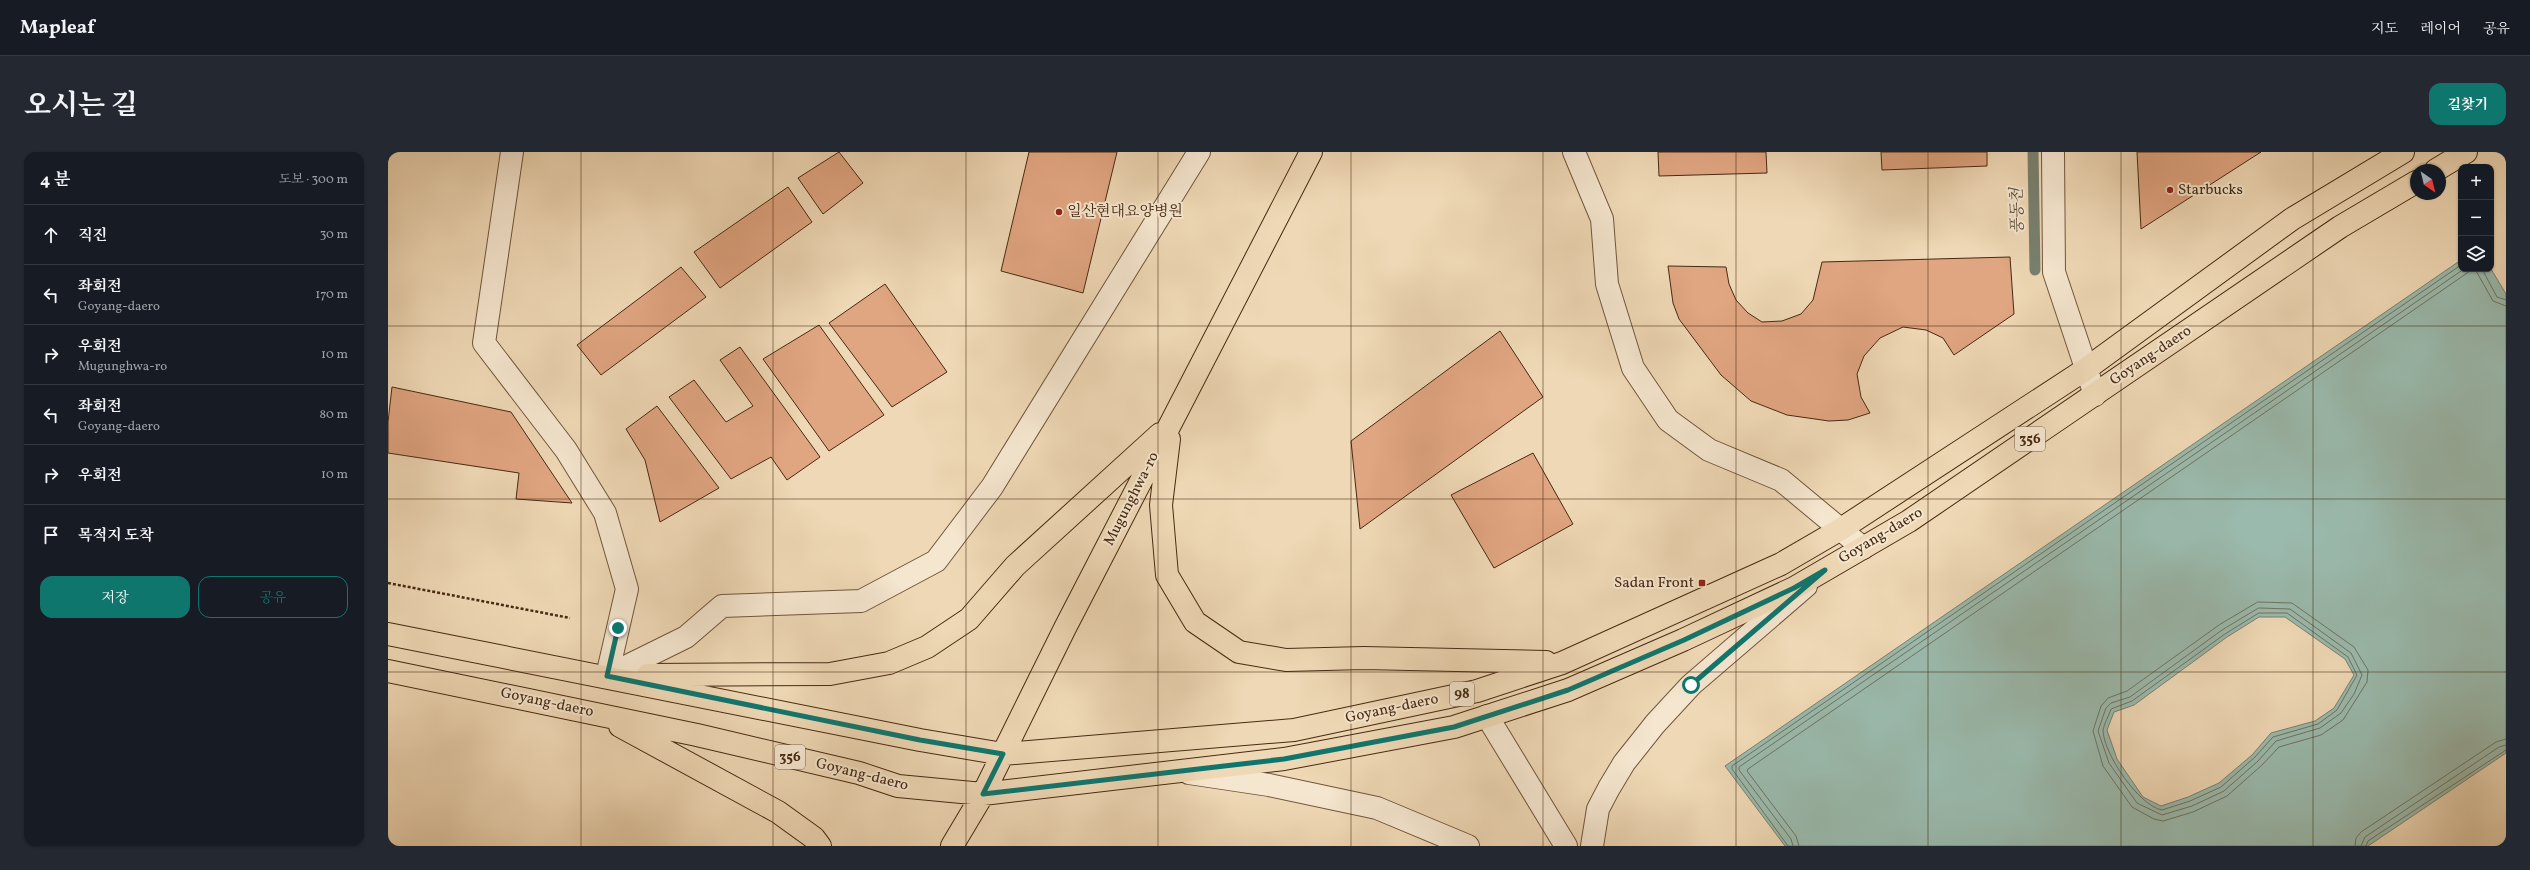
<!DOCTYPE html>
<html lang="ko">
<meta charset="utf-8">
<style>
body{margin:0;font-family:Vollkorn,"Noto Serif KR",serif;background:#242831;color:#f1f3f6}
.controls{position:absolute;right:12px;top:12px;display:grid;overflow:hidden;border-radius:8px;box-shadow:0 1px 3px #0004}
.controls button{width:36px;height:36px;display:grid;place-items:center;padding:0;border:0;border-bottom:1px solid #363941;background:#171b24;color:#f1f3f6;font:20px sans-serif}
.compass{position:absolute;left:2022px;top:12px;width:36px;height:36px;border-radius:50%;background:#171b24;box-shadow:0 1px 3px #0004;rotate:145deg}
.stop{position:absolute;width:12px;height:12px;margin:-9px;border:3px solid #0f766e;border-radius:50%;background:#fff}
.stop.end{background:#0f766e;border-color:#fff;box-shadow:0 1px 4px #0008}
.list{margin:0;padding:0;list-style:none}
h2{display:flex;justify-content:space-between;align-items:center;height:52px;margin:0;padding:0 16px;font-size:17px}
h2 small{font-size:13px;font-weight:400;color:#9ea1a6}
.list li{display:grid;grid-template-columns:26px 1fr auto;gap:12px;align-items:center;box-sizing:border-box;height:60px;padding:0 16px;border-top:1px solid #363941}
.list b{display:block;font-size:15px;white-space:nowrap}
.list p{margin:0;font-size:13px;white-space:nowrap;color:#9ea1a6}
.list em{font-size:13px;font-style:normal;color:#9ea1a6}
.actions{display:flex;gap:8px;padding:12px 16px}
.actions a{flex:1;padding:9px 0;border:1px solid #0f766e;border-radius:12px;text-align:center;font-size:14px;color:#0f766e}
.actions .main{background:#0f766e;color:#fff}
.icon{flex:none;width:22px;height:22px;fill:none;stroke:currentColor;stroke-width:2;stroke-linecap:round;stroke-linejoin:round}
.map{position:relative;flex:none;width:2118px;height:694px;overflow:hidden;border-radius:12px}
header{display:flex;align-items:center;gap:24px;box-sizing:border-box;height:56px;padding:0 20px;background:#171b24;border-bottom:1px solid #363941}
header strong{font-size:19px}
nav{display:flex;gap:22px;margin-inline-start:auto;font-size:14px}
.intro{display:flex;align-items:center;justify-content:space-between;box-sizing:border-box;height:96px;padding:0 24px}
h1{margin:0;font-size:28px}
.button{padding:10px 18px;border-radius:12px;background:#0f766e;color:#fff;font-size:14px;font-weight:700}
main{display:flex;gap:24px;padding:0 24px}
aside{flex:1;background:#171b24;border-radius:12px;box-shadow:0 1px 3px #0004}
.map>svg:first-child{display:block}
</style>
<header>
<strong>Mapleaf</strong>
<nav><a>지도</a><a>레이어</a><a>공유</a></nav>
</header>
<div class="intro"><h1>오시는 길</h1><a class="button">길찾기</a></div>
<main>
<aside>
<h2>4 분<small>도보 · 300 m</small></h2>
<ul class="list">
<li><svg class="icon" aria-label="ahead" viewBox="0 0 24 24"><path d="M12 20V5M6 11l6-6 6 6"/></svg><div><b>직진</b></div><em>30 m</em></li>
<li><svg class="icon" aria-label="left" viewBox="0 0 24 24"><path d="M17 20v-9H6M10 6l-5 5 5 5"/></svg><div><b>좌회전</b><p>Goyang-daero</p></div><em>170 m</em></li>
<li><svg class="icon" aria-label="right" viewBox="0 0 24 24"><path d="M7 20v-9h11M14 6l5 5-5 5"/></svg><div><b>우회전</b><p>Mugunghwa-ro</p></div><em>10 m</em></li>
<li><svg class="icon" aria-label="left" viewBox="0 0 24 24"><path d="M17 20v-9H6M10 6l-5 5 5 5"/></svg><div><b>좌회전</b><p>Goyang-daero</p></div><em>80 m</em></li>
<li><svg class="icon" aria-label="right" viewBox="0 0 24 24"><path d="M7 20v-9h11M14 6l5 5-5 5"/></svg><div><b>우회전</b></div><em>10 m</em></li>
<li><svg class="icon" aria-label="arrive" viewBox="0 0 24 24"><path d="M6 21V4h12l-3 4 3 4H6"/></svg><div><b>목적지 도착</b></div></li>
</ul>
<div class="actions"><a class="main">저장</a><a>공유</a></div>
</aside>
<div class="map">
<svg width="2118" height="694" viewBox="0 0 2118 694">
<rect width="100%" height="100%" fill="#efd8b5"/>
<filter id="stains"><feTurbulence type="fractalNoise" baseFrequency=".005" numOctaves="4"/><feColorMatrix values="0 0 0 0 .2 0 0 0 0 .09 0 0 0 0 .02 0 0 0 .5 -.17"/></filter>
<radialGradient id="worn" r=".72"><stop offset=".6" stop-color="#630" stop-opacity="0"/><stop offset="1" stop-color="#630" stop-opacity=".3"/></radialGradient>
<path fill="#9abaad" stroke="#79806f" fill-rule="evenodd" d="M2073,108V117H2103L2118,142V601L1980,694H1397L1337,614ZM1871,465H1897L1957,507L1966,523L1946,556L1927,569L1883,581L1864,603L1831,631L1800,645L1773,654L1755,645L1729,607L1719,578L1726,560L1746,553L1839,485Z"/>
<g fill="none" stroke-linecap="round" stroke-linejoin="round">
<path stroke="#707260" stroke-width="1" d="M2087,117L2105,149L2118,154
M2094,117L2109,145L2118,148
M1870,450L1904,451L1966,495L1980,518L1979,530L1955,568L1933,583L1891,595L1874,613L1839,644L1805,660L1775,669L1766,667L1744,655L1715,614L1705,579L1713,554L1720,546L1739,539L1831,473Z
M1871,456L1902,457L1963,501L1974,523L1966,542L1953,561L1932,576L1888,589L1870,609L1836,639L1804,654L1774,663L1749,651L1721,611L1710,579L1718,556L1723,551L1742,545L1834,478Z
M1871,461H1899L1960,505L1969,523L1949,558L1930,572L1885,585L1867,605L1833,635L1802,649L1774,658C1751,654 1715,601 1715,578C1716,572 1721,563 1723,557L1744,549L1837,482Z
M1400,694L1344,617V614L2073,113
M1405,694L1403,687L1351,618V615L2076,117
M1411,694L1408,684L1359,619L1360,617L2085,117
M1967,694L1968,686L1973,680L2108,590L2118,587
M1973,694L1977,685L2111,595L2118,593
M1978,694L1980,689L2118,598"/>
<path stroke="#79806f" stroke-width="11" d="M1645,0L1647,118"/>
</g>
<path fill="#e0a581" stroke="#472a12" d="M451,0L475,31L435,62L410,26Z
M641,0H729L695,141L613,119Z
M1270,0H1378L1379,21L1271,24Z
M1493,0H1599V14L1494,18Z
M1749,0H1873L1753,77Z
M400,35L424,70L332,136L306,100Z
M1622,105L1626,162L1566,203L1555,186L1538,178L1515,175L1492,186L1476,204L1469,222L1473,245L1482,261L1460,268L1441,269L1399,263L1363,249L1333,223L1291,167L1285,151L1280,114L1338,115L1341,132L1348,148L1360,161L1374,170L1394,169L1413,162L1425,148L1434,110Z
M293,115L318,145L213,223L189,193Z
M497,132L559,220L504,255L441,171Z
M431,173L496,263L441,299L375,207Z
M1112,179L1155,245L972,377L963,289Z
M352,195L432,305L399,328L383,305L343,327L281,245L306,228L338,270L365,254L332,208Z
M4,235L123,260L184,351L128,347L131,321L0,301V270Z
M269,254L331,336L272,370L257,308L238,277Z
M1145,301L1185,372L1106,416L1063,343Z"/>
<g fill="none" stroke-linecap="round" stroke-linejoin="round">
<defs>
<path id="minor" d="M124,0L96,191L178,298L217,361L239,437L219,524
M1186,0L1214,67L1219,132L1245,216L1280,268L1321,298L1393,328L1475,396
M1665,0L1666,120L1707,243
M219,524L298,485L334,454L473,449L548,409L604,335L811,0
M1099,564L1178,694
M801,621L881,633L989,656L1080,694
M1204,694L1210,657L1221,636L1236,611L1267,572L1303,533L1418,434"/>
<path id="major" d="M2048,18L2078,0
M781,287L773,353L779,423L807,470L851,500L898,508L976,506L1158,510
M0,482L532,588L615,602L906,578L1089,539L1174,511L1393,412L1453,377L1698,217L1904,67L2015,0
M0,519L309,583L471,621L510,634L595,642L896,607L1066,575L1180,538L1295,488L1406,436L1521,369L1952,75L2028,30
M260,523L442,522L501,511L539,495L581,467L627,414L772,282
M232,574L390,660L426,686L432,694
M564,694L595,642L677,476L923,0"/>
</defs>
<use href="#minor" stroke="#71563b" stroke-width="24"/>
<use href="#major" stroke="#472a12" stroke-width="24"/>
<path stroke="#472a12" stroke-width="2.5" stroke-dasharray="3 2" stroke-linecap="butt" d="M0,431L182,466"/>
<use href="#minor" stroke="#f5e6cf" stroke-width="22"/>
<use href="#major" stroke="#efd8b5" stroke-width="22"/>
</g>
<g fill="none" stroke-linecap="round" stroke-linejoin="round">
<path stroke="#0f766e" stroke-width="5" d="M230,476L219,524L532,588L615,602L595,642L896,607L1066,575L1180,538L1296,488L1406,436L1437,418L1303,533"/>
</g>
<path fill="none" stroke="#472a12" stroke-width="1" stroke-opacity="0.55" d="M193,0V694M385,0V694M578,0V694M770,0V694M963,0V694M1155,0V694M1348,0V694M1540,0V694M1733,0V694M1925,0V694M0,174H2118M0,347H2118M0,520H2118"/>
<g fill="#8f2418" stroke="#f5e6cf" stroke-width="1.5">
<circle cx="1782" cy="38" r="4"/>
<circle cx="671" cy="60" r="4"/>
<rect x="1310" y="427" width="8" height="8" rx="2"/>
</g>
<g text-anchor="middle" dominant-baseline="central" stroke-width="4" stroke-linejoin="round" paint-order="stroke">
<g fill="#f5e6cf" stroke="#7b624b" stroke-width="1">
<rect x="1627" y="275" width="30" height="24" rx="3"/>
<rect x="1062" y="530" width="24" height="24" rx="3"/>
<rect x="387" y="593" width="30" height="24" rx="3"/>
</g>
<g font-size="14" font-weight="bold" fill="#472a12">
<text x="1642" y="287">356</text>
<text x="1074" y="542">98</text>
<text x="402" y="605">356</text>
</g>
<g font-size="15" fill="#472a12" stroke="#f5e6cf" text-anchor="start">
<text x="1790" y="38">Starbucks</text>
<text x="679" y="60">일산현대요양병원</text>
<text x="1306" y="431" text-anchor="end">Sadan Front</text>
</g>
<g font-size="15" fill="#472a12" stroke="#f5e6cf">
<text transform="translate(1763 204) rotate(-34)">Goyang-daero</text>
<text transform="translate(744 347) rotate(-63)">Mugunghwa-ro</text>
<text transform="translate(1493 384) rotate(-31)">Goyang-daero</text>
<text transform="translate(159 551) rotate(12)">Goyang-daero</text>
<text transform="translate(1004 557) rotate(-12)">Goyang-daero</text>
<text transform="translate(474 623) rotate(14)">Goyang-daero</text>
</g>
<g font-size="16" font-style="italic" fill="#5c4e39" stroke="#f5e6cf">
<text transform="translate(1630 59) rotate(-91)">풍동천</text>
</g>
</g>
<rect width="100%" height="100%" filter="url(#stains)"/>
<rect width="100%" height="100%" fill="url(#worn)"/>
</svg>
<div class="controls">
<button>+</button>
<button>−</button>
<button><svg class="icon" aria-label="layers" viewBox="0 0 24 24"><path d="M12 4l9 5-9 5-9-5zM3 14l9 5 9-5"/></svg></button>
</div>
<svg class="compass" viewBox="-18 -18 36 36"><path d="M0-13l5 13h-10z" fill="#e53935"/><path d="M0 13l5-13h-10z" fill="#9ea1a6"/></svg>
<div class="stop" style="left:1303px;top:533px"></div>
<div class="stop end" style="left:230px;top:476px"></div>
</div>
</main>
